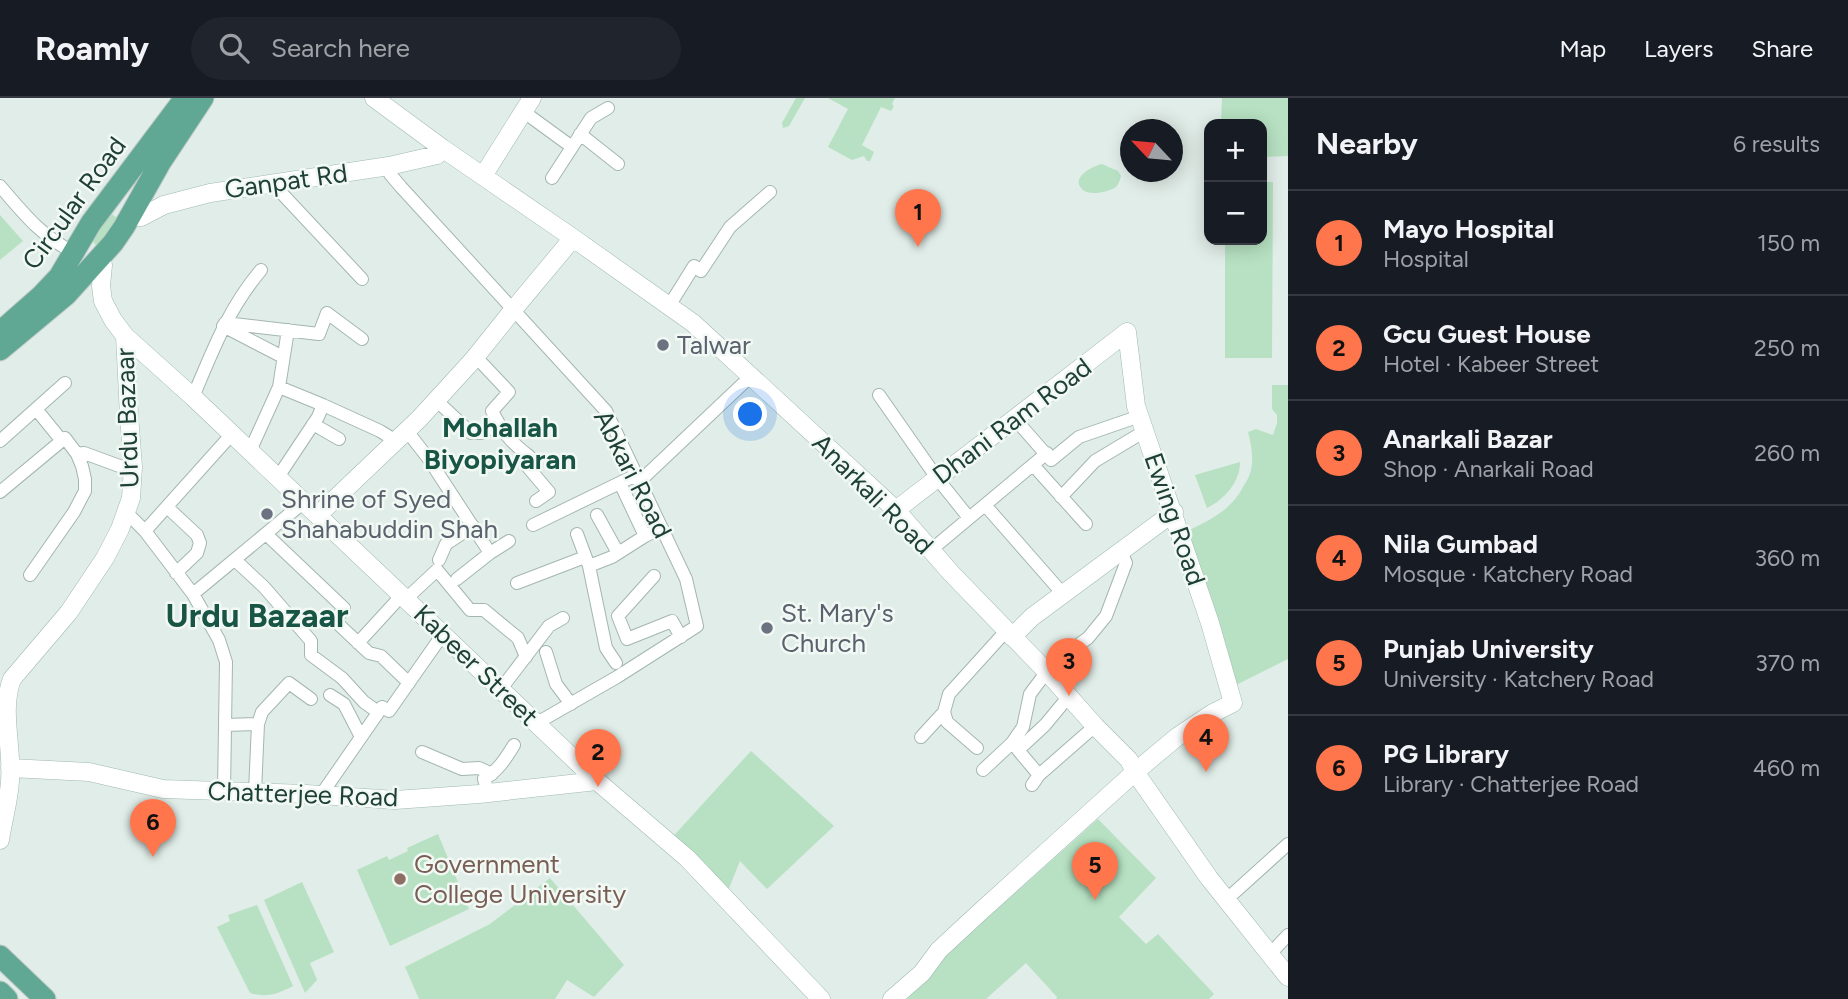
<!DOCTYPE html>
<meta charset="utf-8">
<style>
body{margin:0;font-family:Figtree,sans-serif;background:#20242c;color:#f1f3f6}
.controls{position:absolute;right:21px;top:21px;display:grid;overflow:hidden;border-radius:14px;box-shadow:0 4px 18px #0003}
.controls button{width:63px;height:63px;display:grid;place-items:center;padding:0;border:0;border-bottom:2px solid #363941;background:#171b24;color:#f1f3f6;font:35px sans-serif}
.compass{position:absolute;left:1120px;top:21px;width:63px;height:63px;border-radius:50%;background:#171b24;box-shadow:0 4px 18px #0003;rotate:296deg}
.you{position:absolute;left:751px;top:317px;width:24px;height:24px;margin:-18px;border:5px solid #fff;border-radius:50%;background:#1a73e8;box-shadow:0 0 0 10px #1a73e833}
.badge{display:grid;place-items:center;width:46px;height:46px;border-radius:50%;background:#ff764d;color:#111;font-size:23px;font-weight:700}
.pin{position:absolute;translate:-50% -58px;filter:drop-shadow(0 2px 4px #0008)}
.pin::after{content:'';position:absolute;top:37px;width:24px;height:21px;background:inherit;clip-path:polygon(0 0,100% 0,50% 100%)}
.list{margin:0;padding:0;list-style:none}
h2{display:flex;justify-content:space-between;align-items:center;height:91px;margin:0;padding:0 28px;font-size:30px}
h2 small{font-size:23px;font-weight:400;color:#9ea1a6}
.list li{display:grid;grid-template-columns:46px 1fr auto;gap:21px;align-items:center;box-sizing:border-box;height:105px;padding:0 28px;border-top:2px solid #363941}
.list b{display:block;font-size:26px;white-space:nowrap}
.list p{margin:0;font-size:23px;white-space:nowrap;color:#9ea1a6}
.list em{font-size:23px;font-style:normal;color:#9ea1a6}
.icon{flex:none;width:38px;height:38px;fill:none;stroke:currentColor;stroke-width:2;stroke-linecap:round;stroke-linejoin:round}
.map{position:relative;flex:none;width:1288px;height:901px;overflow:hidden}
header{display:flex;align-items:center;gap:42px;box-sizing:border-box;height:98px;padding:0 35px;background:#171b24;border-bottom:2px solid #363941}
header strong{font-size:33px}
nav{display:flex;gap:38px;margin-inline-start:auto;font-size:24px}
.search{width:490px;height:63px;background:#20242c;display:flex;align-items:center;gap:18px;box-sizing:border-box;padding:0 24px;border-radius:38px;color:#9ea1a6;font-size:26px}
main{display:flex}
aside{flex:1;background:#171b24}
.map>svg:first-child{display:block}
</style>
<header>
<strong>Roamly</strong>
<div class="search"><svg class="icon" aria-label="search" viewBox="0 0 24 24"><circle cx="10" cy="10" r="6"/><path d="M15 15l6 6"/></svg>Search here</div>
<nav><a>Map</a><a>Layers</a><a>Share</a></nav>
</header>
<main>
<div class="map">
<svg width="1288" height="901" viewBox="0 0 1288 901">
<rect width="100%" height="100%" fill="#e1ede8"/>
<path fill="#b7e1c2" d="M796,0H805L789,28L783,30L782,25Z
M895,0L892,6L894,8L891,13L881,9L862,47L874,54L870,63H867L864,58L852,62L828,49L848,11L828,0Z
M1222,0H1288V58L1262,59V26H1221Z
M1102,66L1118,73L1121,78C1120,82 1119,85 1116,89C1109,94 1090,98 1083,92C1069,80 1093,68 1102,66Z
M1262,84H1273L1272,260H1225V142H1262Z
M110,115L119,121L98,149L91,142Z
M0,117L23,143L0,162Z
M1272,287H1288V561L1236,587L1185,434C1209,423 1232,412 1244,387C1247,383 1250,377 1251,372C1254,359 1251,346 1248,334L1256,331L1273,337L1277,325V317L1272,311Z
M1240,364C1240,384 1225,401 1207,410L1195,377Z
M751,653L834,728L767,791L740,763L725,800L668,744Z
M1098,721L1156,780L1119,819L1146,846L1158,836L1214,896L1209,901H1056L1057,899L1026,865L986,901H908L903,895Z
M438,736L469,811L390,848L357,772L387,758L389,762L408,753L407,750Z
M550,780L624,867L594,899L567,882L555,901H419L405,869L490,826Z
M302,784L334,854L310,865L317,882L305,895L264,802Z
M257,807L293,888C278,896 266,900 250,895L217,829L230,823L228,817Z"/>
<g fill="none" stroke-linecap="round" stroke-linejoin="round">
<defs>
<path id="street" d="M524,14L572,49
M580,36L618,66
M389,68L390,76L401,89L606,313L686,481L697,528L617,579L537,625
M552,80L591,20L608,10
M273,86L362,181
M0,88C24,116 41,138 75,155
M669,208L694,168L701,173L730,129L770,94
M225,225L319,236L327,215L362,241
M223,228L283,259
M476,259L509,294L492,313C502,333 511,345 529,358L527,368L549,394L536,403
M879,297L937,380L969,420
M193,299C213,252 228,211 261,172
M436,302L471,335H482L498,325
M323,307L380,333L396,343
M36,311L62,343
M1015,321L1051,362L1079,339L1140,318
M313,326L339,341
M407,333L428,360L490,455
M0,343L65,285
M250,353L279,289L288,232
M77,356L84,355L133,373
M1033,367L1086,426
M278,379L318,319L323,307L279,289
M639,384L751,278
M620,385L645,438
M0,394L65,340L77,356L82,368L85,381V393L74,414L30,477
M1061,399L1095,363L1145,333
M985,407L1063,496
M167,409L197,437L200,445L197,455L176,475
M126,414L145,433L193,496L219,542L226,564L224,693
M597,417L618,455
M533,427L636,377
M145,433L232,336
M266,436L344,510L335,523L369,555L381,558L409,585
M577,436L589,468L606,550L616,565
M931,452L1047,355
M235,462L264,489L311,543V557L342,580L364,604L378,614
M439,462L446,446L473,428
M589,468L612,459L645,438L662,430
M654,478L618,518L627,541L672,523L681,539
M457,481L490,455L509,443
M517,485L585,459
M193,496L304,404
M406,501L437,472L470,512H484L518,540L526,559
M358,545L402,497
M546,554L556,586L571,606
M501,591L549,528L563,520
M330,597L344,606L361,639
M225,627L258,626
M921,639L944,614
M977,650L947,624L944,614L949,596L1006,533
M422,654L462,671L479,670L492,676
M983,672L1012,645L1023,629L1030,596L1054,564L1088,540L1106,518L1126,465L1121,453
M1039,677L1018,652L1045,627L1069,598
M1032,687L1039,677L1095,628
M255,694L258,626L262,614L289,585L311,601
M488,695L484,681C498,673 506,660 514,647
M321,697L382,609L389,613L443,536
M1226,802L1288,746
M1270,856L1288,837"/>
<path id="secondary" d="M374,0L442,50L573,140L693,225L896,412L951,475L1047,574L1095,628L1129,662L1135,674L1209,780L1288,879
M483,78L532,0
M130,118L141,119L164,107L210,95L389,68L437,57L442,50
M125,238L193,299L597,683L687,760L821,901
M896,412L1127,234
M318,417L419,321L473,262L513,212L573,140
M1012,539L1032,519L1174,414
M10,670L89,674L163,691L306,696L395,702L479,696L597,683
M0,742C3,722 9,702 10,683C13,649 0,613 12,581L69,514L105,460L120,431L131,400L133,369L129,317L125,238L113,222L103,203L101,188L103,167L100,161
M892,901L922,875L939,852L980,814L1135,674L1177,639L1213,615L1233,605L1210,525L1136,308L1127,234"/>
<path id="primary" d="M0,234L41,198L59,179L91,125L185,0
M0,252L66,197L113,145L124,129L160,65L203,0
M0,858L45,901
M0,894L7,901"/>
</defs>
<use href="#street" stroke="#a3b6af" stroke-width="14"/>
<use href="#secondary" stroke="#9ebab0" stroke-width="19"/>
<use href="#primary" stroke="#c0cac7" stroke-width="23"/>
<use href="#street" stroke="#fff" stroke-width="12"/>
<use href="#secondary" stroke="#fff" stroke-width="18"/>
<use href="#primary" stroke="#60a894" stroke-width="21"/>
</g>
<g fill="#6b7280" stroke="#f2f9f5" stroke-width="2.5">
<circle cx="663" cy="247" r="7"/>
<circle cx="267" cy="416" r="7"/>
<circle cx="767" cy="530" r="7"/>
</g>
<circle fill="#8d6e63" stroke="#f2f9f5" stroke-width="2.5" cx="400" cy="781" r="7"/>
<g text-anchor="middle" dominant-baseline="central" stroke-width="5" stroke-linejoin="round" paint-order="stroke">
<g font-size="26" fill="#1f4037" stroke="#f2f9f5">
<text transform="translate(286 83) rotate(-8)">Ganpat Rd</text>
<text transform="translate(74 105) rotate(-54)">Circular Road</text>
<text transform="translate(127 320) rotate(-92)">Urdu Bazaar</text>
<text transform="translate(1012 323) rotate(-37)">Dhani Ram Road</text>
<text transform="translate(633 376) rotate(63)">Abkari Road</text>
<text transform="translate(873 396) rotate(45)">Anarkali Road</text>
<text transform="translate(1175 421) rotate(71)">Ewing Road</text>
<text transform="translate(476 567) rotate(44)">Kabeer Street</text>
<text transform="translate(303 696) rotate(2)">Chatterjee Road</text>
</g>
<g font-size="26" fill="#5b616d" stroke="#f2f9f5" text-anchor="start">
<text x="677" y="247">Talwar</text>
<text x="281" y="401">Shrine of Syed<tspan x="281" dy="30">Shahabuddin Shah</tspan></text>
<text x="781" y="515">St. Mary's<tspan x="781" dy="30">Church</tspan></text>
</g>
<g font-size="26" fill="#785e54" stroke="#f2f9f5" text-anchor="start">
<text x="414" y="766">Government<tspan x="414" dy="30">College University</tspan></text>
</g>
<g font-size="28" font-weight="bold" fill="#195545" stroke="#f2f9f5">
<text x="500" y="329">Mohallah<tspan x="500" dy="32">Biyopiyaran</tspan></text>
</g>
<g font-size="33" font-weight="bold" fill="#195545" stroke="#f2f9f5">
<text x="257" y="517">Urdu Bazaar</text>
</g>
</g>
</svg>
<div class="controls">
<button>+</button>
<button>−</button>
</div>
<svg class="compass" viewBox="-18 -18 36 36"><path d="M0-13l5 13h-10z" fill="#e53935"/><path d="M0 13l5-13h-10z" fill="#9ea1a6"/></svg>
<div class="you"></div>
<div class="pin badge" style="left:918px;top:149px">1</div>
<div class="pin badge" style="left:598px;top:689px">2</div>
<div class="pin badge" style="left:1069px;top:598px">3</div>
<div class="pin badge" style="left:1206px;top:674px">4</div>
<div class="pin badge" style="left:1095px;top:802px">5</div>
<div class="pin badge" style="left:153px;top:759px">6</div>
</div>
<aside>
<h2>Nearby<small>6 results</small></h2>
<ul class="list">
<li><span class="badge">1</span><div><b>Mayo Hospital</b><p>Hospital</p></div><em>150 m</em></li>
<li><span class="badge">2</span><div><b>Gcu Guest House</b><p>Hotel · Kabeer Street</p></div><em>250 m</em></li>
<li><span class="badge">3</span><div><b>Anarkali Bazar</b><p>Shop · Anarkali Road</p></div><em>260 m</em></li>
<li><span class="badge">4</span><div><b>Nila Gumbad</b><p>Mosque · Katchery Road</p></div><em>360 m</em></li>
<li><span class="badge">5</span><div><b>Punjab University</b><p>University · Katchery Road</p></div><em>370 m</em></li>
<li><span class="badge">6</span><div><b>PG Library</b><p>Library · Chatterjee Road</p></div><em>460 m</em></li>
</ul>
</aside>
</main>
